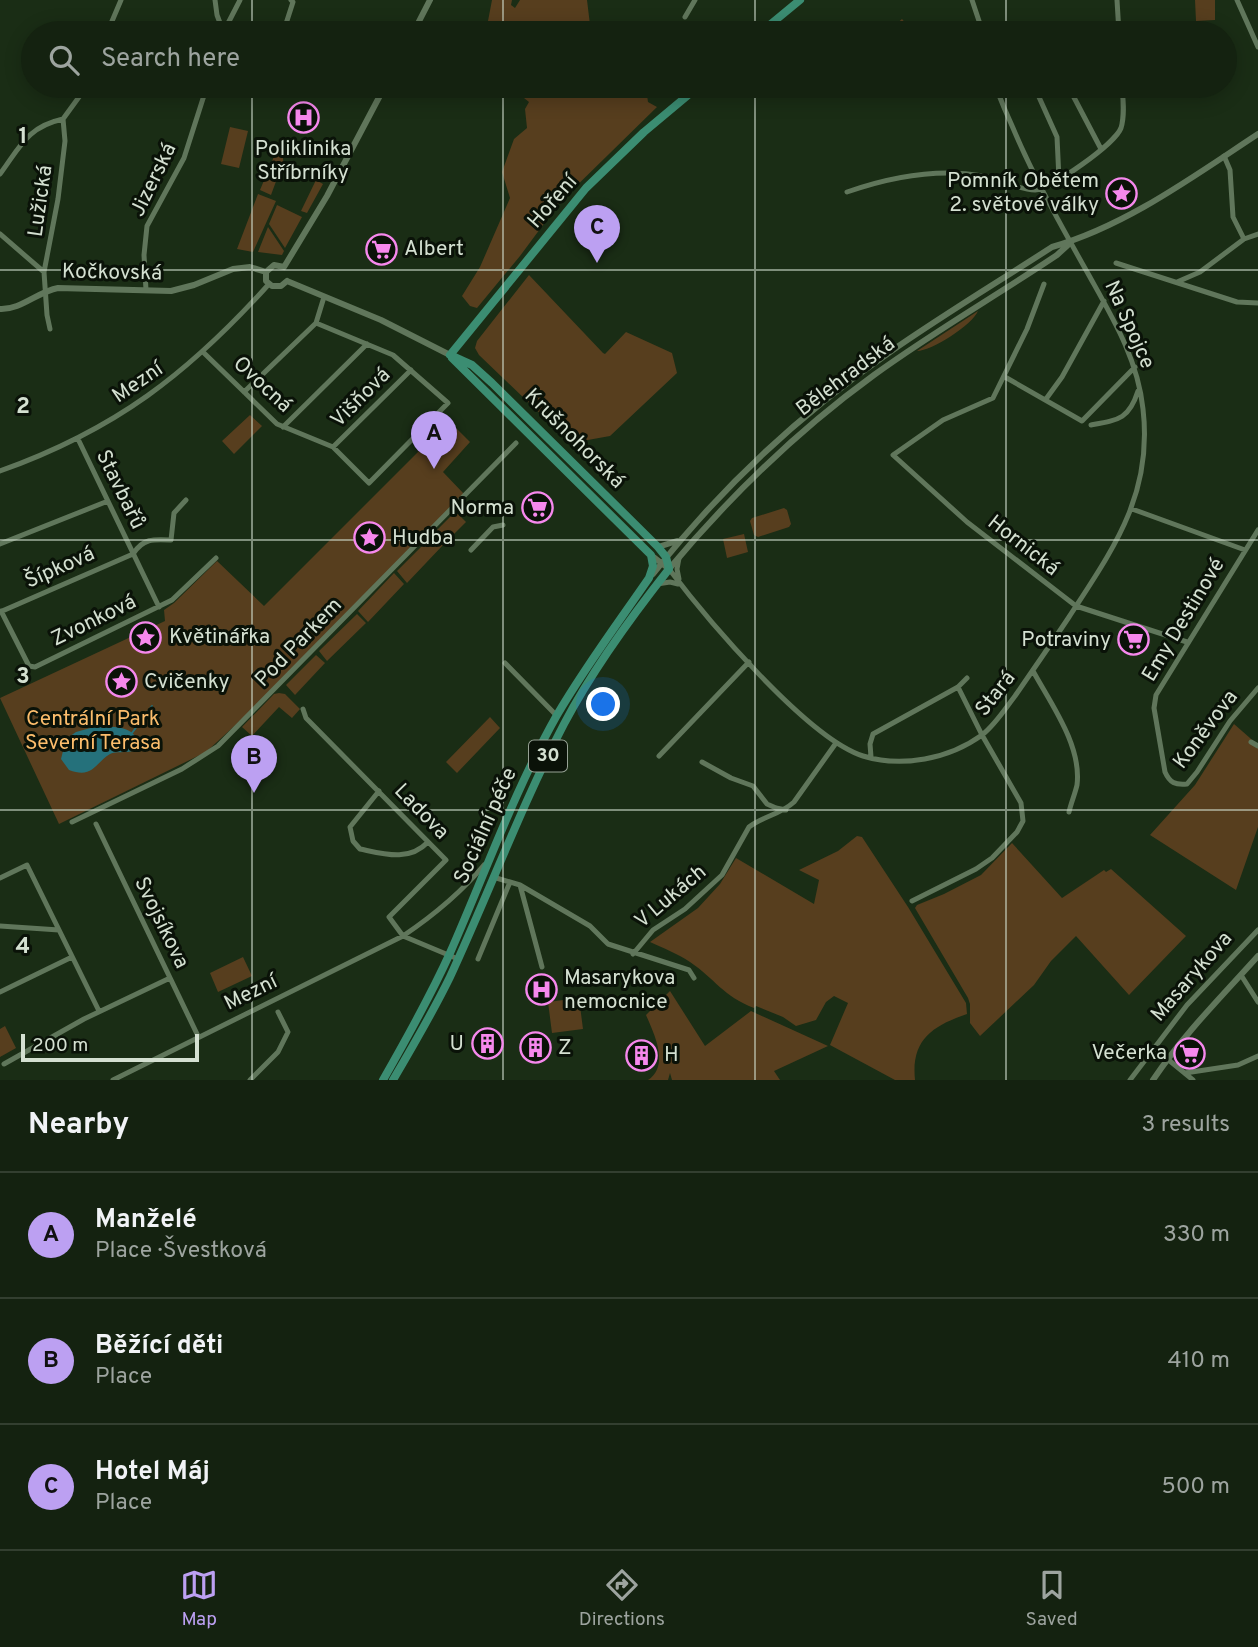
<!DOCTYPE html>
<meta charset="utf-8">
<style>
body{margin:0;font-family:Overpass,sans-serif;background:#212f1e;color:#f1f3f6}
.scale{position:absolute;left:21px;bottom:18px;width:178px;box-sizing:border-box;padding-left:7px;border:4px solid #d4e0d1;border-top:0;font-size:19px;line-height:24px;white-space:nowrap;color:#d4e0d1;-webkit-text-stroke:5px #0a1208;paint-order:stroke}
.you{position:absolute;left:604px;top:705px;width:24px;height:24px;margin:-18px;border:5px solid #fff;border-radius:50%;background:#1a73e8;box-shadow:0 0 0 10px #1a73e833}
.badge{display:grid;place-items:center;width:46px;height:46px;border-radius:50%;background:#bca0f2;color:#111;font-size:23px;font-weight:700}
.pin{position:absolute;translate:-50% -58px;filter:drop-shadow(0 2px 4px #0008)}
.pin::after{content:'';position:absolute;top:37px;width:24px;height:21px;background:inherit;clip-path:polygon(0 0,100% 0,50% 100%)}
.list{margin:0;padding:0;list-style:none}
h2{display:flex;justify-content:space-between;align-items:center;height:91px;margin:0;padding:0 28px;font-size:30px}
h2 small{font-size:23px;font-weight:400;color:#9da49f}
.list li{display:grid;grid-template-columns:46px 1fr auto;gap:21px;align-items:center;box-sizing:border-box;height:126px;padding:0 28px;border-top:2px solid #333f30}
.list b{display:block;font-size:26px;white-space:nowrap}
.list p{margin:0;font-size:23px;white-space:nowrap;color:#9da49f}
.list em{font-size:23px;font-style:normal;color:#9da49f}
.icon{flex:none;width:38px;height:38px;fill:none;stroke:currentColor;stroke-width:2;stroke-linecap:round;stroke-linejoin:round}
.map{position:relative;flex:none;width:1258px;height:1080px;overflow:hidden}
.search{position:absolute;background:#142210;box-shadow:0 4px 18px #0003;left:21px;right:21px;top:21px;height:77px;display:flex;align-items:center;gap:18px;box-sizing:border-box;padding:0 24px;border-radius:38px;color:#9da49f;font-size:26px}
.sheet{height:469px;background:#142210}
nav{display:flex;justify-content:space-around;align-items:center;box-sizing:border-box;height:98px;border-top:2px solid #333f30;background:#142210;font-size:19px;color:#9da49f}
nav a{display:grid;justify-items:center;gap:4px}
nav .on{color:#bca0f2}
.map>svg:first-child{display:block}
</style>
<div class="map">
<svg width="1258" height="1080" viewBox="0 0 1258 1080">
<rect width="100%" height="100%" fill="#1a2d15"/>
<path fill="#573e1e" d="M492,0H512L511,5L515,8L520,0H587L591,33H460L488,21Z
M1195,0H1215V20L1196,21Z
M902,19L914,33H892L889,30Z
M509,86H642L646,88L648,102L657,107L560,202L520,256L477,308L470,306L462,296L480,267L510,198L502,172L514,139L527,128L525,109L529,102Z
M230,127L248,131L239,168L221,164Z
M275,154L283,158L284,170L278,176L271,195L260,190Z
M316,180L323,184L307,213L301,211Z
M258,194L276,201L253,252L237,249Z
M277,205L302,217L285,248L269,224Z
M268,227L284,251L282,255L258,252Z
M529,275L603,353L605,354L626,332L672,353L677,373L610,436L571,443L479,355L475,348L477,341Z
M978,311C972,325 932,351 917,351Z
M250,415L262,426L234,454L222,441Z
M448,420L470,442L443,472L464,494L242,719L206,752L59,824L0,698L165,621L164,610L174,603L217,561L264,606L421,449Z
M784,508L787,510L791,524L789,527L758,537L754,535L750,521L752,518Z
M453,514H458L466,522L446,542L436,531Z
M434,534L444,544L407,583L397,571Z
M744,534L748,552L727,558L723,539Z
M394,573L404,584L368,622L358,611Z
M357,614L366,623L327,661L319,651Z
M316,655L325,663L295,695L286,685Z
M279,693L285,694L300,709L292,718L279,707L252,736L242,727L274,694Z
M490,717L500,728L457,773L446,762Z
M1234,724L1258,745V827L1236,890L1150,835L1195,785Z
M857,836L862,837L908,907L966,1003L967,1014C932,1026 911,1040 915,1080H895L830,1045L848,1003L834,996L826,1002L816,1020L796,1026L783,1017L756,1006L754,1008C723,996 715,979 690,962C678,954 663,948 650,942L698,908L720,884L736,858L814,904L819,880L799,870L838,851Z
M1012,843L1062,898L1104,870L1106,872L1111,869L1186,936L1129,995L1076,936L1051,961L1034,985L980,1036L970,1023V1004L968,998L915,908L917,905L944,894L981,875Z
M243,957L252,976L218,992L210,973Z
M670,991L705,1046L751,1011L828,1046L774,1071L780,1080H672L670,1073L668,1080H648C670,1065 654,1034 646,1015Z
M579,998L583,1029L552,1033L548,1002Z
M5,1026L16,1048L0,1057V1029Z"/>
<path fill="#25717b" d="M94,727C110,727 131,724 138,741L133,751C126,753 116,751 110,754C95,763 93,779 69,770L61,759L66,739L76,732Z"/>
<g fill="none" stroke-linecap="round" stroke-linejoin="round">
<path stroke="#25717b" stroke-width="2" d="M132,733L152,706"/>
<path stroke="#60765b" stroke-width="5" d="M215,0L217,15L223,31
M972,0L983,33
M1117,0L1119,33
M1237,0L1258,47
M685,17L695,0
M107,33L121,0
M223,33L240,0
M283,33L293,2L291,0
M1034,86L1057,137L1059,179
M1068,86L1101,149
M1224,156L1230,170L1233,217L1244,239
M0,174C20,147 27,127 63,119
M847,192C890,177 938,168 983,176C1000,179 1019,190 1035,190C1051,189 1115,144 1121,128C1125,115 1123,99 1122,86
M0,234L44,272
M1116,263L1237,302L1258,303
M1177,282L1200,272L1244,239L1258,234
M1044,284L1027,329L993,398L943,420L893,455L967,522L1076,606L1187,642
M146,290L144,255L147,226L184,158L207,86
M50,329L47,315L44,272L58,199L65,141L63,119L87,86
M204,353L277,424L333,447L369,483L448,403L393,355L316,323L324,297
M1005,377L1082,421L1135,367
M244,392L316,323
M1046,399L1062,377L1104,301
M1091,425C1119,420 1129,419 1138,391
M283,427L367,344
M78,439L159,607
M333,447L411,370
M0,471C115,430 188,374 269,284
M1132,509L1245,550
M1258,530L1156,695L1154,708L1165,772C1170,783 1175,785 1187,784L1197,772L1230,721L1258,688
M0,544L108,501
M471,550L493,527L503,525
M679,558L677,569L679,579
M669,569C706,618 807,738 863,756C902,768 949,759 982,735C995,725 1005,709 1015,696C1033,670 1051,644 1069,617C1113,549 1153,495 1143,409C1138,361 1114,320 1091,279C1063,229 1035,180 1013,128C1007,114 1000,100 996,86
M657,584L670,582L678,584
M1,611L29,666L35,667L172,600L216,558
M0,612L133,554C143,538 154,539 171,540L174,513L186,500
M505,663L557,716
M1033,671C1051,704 1082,746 1077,785C1075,794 1071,803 1069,812
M303,709L306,718L446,860L389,917L403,936L458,959
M1251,742L1258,746
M659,756L749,662
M871,757L870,744L873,734L958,687L967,678
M702,762L731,778L753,786L767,804L776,808L786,810
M379,791L350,827L353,841L360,849C384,854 409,862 428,842
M72,822L182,769L218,746L516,443
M96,824L198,1036
M493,877L520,885L590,926L608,944L689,970L694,978
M0,878L27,865L99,1011
M520,885L542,967
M912,901L976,869L992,858L1017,832L1023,821L1021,803L982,735L958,687
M0,926L59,930
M633,954L653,930L685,909L722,875L749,827C763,816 780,815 794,802L836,743
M478,959L510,882
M1241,975L1258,1002
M0,992L72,957
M1154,1048L1193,1080
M4,1064L84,1019L170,978
M1185,1073L1238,1065L1258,1056
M113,1080L403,936C434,915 460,894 484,865
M250,1080L278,1052L288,1032L278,1012
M1130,1080L1187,1005L1258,930"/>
<path stroke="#60765b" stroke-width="6" d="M413,33L430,0
M284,267L327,196L385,86
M266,272V281L272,286H281L287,281
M266,272L274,265L284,267
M287,281L381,320L450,355
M0,309C21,310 37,292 58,288L171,291L194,285L233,269L250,267L266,272
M658,547L677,541
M651,555L669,569C730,496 797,431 874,375C933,332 996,296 1057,255L1069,244
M653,574C720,489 801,413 890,352C943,315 998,282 1052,247C1126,226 1194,176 1258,134
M1153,1080C1183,1035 1222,996 1258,956"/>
<path stroke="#3b8d72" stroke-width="8" d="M760,33L800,0
M450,355L586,188L644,132L699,86
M383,1080C407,1038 430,997 450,953C485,874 514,791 557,715C585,667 618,623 649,578L653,566L651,555L452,358
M393,1080C413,1046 433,1012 450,977C489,893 521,806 564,724C593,669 631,617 669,569L666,557L658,547L492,383L472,365L450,355"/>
</g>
<path fill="none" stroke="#d4e0d1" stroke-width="2" stroke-opacity="0.55" d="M252,0V33M503,0V33M755,0V33M1006,0V33M252,86V1080M503,86V1080M755,86V1080M1006,86V1080M0,270H1258M0,540H1258M0,810H1258"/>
<defs>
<symbol id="hospital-ring" viewBox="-11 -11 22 22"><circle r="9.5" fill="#0a1208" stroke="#f688ed" stroke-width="1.5"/><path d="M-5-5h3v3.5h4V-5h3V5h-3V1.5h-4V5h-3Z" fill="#f688ed"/></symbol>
<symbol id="sight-ring" viewBox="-11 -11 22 22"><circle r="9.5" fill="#0a1208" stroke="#f688ed" stroke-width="1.5"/><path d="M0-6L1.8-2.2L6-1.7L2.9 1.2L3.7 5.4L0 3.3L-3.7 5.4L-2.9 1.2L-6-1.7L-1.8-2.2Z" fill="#f688ed"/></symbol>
<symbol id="supermarket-ring" viewBox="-11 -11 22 22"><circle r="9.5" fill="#0a1208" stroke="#f688ed" stroke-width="1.5"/><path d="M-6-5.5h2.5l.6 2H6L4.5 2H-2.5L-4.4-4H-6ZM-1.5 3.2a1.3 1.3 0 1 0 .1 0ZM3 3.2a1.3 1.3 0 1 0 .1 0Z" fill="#f688ed"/></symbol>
<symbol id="building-ring" viewBox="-11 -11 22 22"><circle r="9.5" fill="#0a1208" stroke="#f688ed" stroke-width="1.5"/><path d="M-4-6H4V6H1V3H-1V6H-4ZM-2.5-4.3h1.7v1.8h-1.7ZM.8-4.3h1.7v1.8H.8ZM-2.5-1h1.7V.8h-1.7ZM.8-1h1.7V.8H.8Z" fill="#f688ed"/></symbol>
</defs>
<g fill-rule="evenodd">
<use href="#hospital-ring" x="286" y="100" width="35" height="35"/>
<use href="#sight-ring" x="1104" y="176" width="35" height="35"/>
<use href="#supermarket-ring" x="364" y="232" width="35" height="35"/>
<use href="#supermarket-ring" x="520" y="490" width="35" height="35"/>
<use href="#sight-ring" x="352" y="520" width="35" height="35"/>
<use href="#sight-ring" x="128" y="620" width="35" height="35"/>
<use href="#supermarket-ring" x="1116" y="622" width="35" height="35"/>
<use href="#sight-ring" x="104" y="664" width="35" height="35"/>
<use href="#hospital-ring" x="524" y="972" width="35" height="35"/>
<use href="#building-ring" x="470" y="1026" width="35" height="35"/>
<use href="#building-ring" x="518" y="1030" width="35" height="35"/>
<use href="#supermarket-ring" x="1172" y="1036" width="35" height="35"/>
<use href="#building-ring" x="624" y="1038" width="35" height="35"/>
</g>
<g text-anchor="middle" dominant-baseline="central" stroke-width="6" stroke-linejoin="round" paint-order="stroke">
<rect fill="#0a1208" stroke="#97a295" stroke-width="2" x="529" y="740.5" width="38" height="31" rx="5"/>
<g font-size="19" font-weight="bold" fill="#d4e0d1">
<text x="548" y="756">30</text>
</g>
<g font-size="21" fill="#d4e0d1" stroke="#0a1208" text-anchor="start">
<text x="303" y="149" text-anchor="middle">Poliklinika<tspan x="303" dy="24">Stříbrníky</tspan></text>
<text x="1099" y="181" text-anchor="end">Pomník Obětem<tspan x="1099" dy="24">2. světové války</tspan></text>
<text x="404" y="249">Albert</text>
<text x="514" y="508" text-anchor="end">Norma</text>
<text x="392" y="538">Hudba</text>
<text x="169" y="637">Květinářka</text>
<text x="1111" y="640" text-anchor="end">Potraviny</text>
<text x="144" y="682">Cvičenky</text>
<text x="564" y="978">Masarykova<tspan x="564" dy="24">nemocnice</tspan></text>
<text x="464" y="1044" text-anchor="end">U</text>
<text x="558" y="1048">Z</text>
<text x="1167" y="1053" text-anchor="end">Večerka</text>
<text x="664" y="1055">H</text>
</g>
<g font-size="21" fill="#d4e0d1" stroke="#0a1208">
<text transform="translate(154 180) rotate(-64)">Jizerská</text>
<text transform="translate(41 201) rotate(-82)">Lužická</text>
<text transform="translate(553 202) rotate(-49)">Hoření</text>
<text transform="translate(112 273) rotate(1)">Kočkovská</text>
<text transform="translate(1129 325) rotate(66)">Na Spojce</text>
<text transform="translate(846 377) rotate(-37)">Bělehradská</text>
<text transform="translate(138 383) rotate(-34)">Mezní</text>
<text transform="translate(262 385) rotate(43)">Ovocná</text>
<text transform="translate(361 398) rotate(-45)">Višňová</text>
<text transform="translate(574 439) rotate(45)">Krušnohorská</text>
<text transform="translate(120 490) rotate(64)">Stavbařů</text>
<text transform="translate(1023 546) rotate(38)">Hornická</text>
<text transform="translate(60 568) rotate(-24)">Šípková</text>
<text transform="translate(1184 620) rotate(-59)">Emy Destinové</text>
<text transform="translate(94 621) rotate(-26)">Zvonková</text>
<text transform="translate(299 643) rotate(-46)">Pod Parkem</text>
<text transform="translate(996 694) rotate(-52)">Stará</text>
<text transform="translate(1206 730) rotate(-53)">Koněvova</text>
<text transform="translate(421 812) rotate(46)">Ladova</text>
<text transform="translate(486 826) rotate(-66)">Sociální péče</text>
<text transform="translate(671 897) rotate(-40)">V Lukách</text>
<text transform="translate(161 923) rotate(64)">Svojsíkova</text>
<text transform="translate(1192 977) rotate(-49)">Masarykova</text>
<text transform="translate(251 993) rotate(-26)">Mezní</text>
</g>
<g font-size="21" fill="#fcbd6c" stroke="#0a1208">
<text x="93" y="719">Centrální Park<tspan x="93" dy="24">Severní Terasa</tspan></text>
</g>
</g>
<g font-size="23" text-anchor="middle" font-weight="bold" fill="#d4e0d1" stroke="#0a1208" stroke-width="6" stroke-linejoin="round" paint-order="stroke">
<text x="23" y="143">1</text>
<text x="23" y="413">2</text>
<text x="23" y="683">3</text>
<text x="23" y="953">4</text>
</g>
</svg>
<div class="scale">200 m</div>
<div class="you"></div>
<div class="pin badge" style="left:434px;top:469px">A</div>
<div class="pin badge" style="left:254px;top:793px">B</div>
<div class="pin badge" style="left:597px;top:263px">C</div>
<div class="search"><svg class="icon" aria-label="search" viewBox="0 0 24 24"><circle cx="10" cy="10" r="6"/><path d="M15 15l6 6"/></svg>Search here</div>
</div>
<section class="sheet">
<h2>Nearby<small>3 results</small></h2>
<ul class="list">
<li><span class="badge">A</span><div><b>Manželé</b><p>Place · Švestková</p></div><em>330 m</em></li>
<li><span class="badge">B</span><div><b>Běžící děti</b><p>Place</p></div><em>410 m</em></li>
<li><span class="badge">C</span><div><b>Hotel Máj</b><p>Place</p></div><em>500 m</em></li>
</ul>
</section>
<nav>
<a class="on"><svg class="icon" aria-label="map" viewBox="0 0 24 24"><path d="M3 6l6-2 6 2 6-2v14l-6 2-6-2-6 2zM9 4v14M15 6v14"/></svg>Map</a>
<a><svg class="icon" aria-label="directions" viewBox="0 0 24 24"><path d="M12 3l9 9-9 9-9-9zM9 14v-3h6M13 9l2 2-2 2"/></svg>Directions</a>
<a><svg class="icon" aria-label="saved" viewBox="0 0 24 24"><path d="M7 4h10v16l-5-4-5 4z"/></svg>Saved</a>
</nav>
